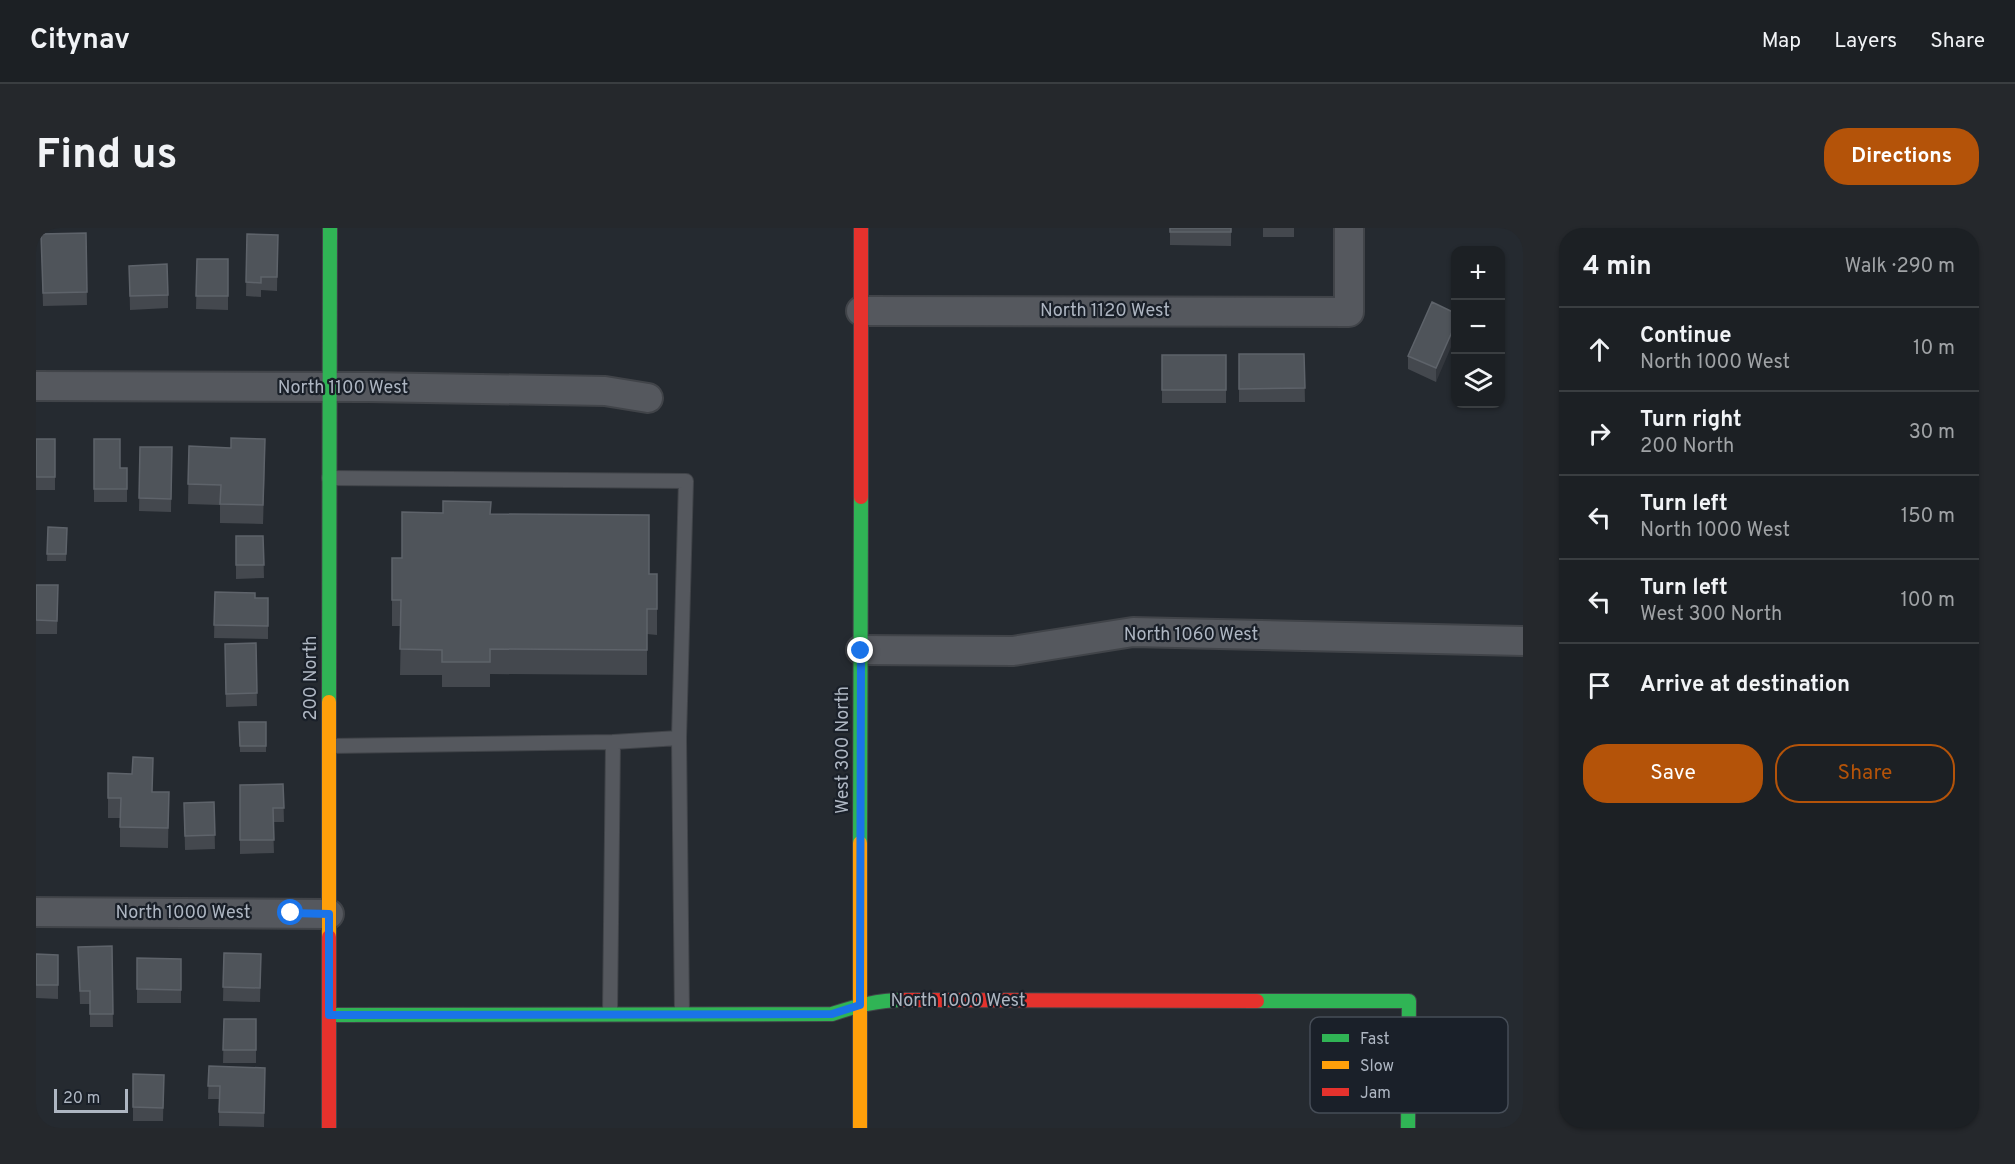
<!DOCTYPE html>
<meta charset="utf-8">
<style>
body{margin:0;font-family:Overpass,sans-serif;background:#25282c;color:#f1f3f6}
.controls{position:absolute;right:18px;top:18px;display:grid;overflow:hidden;border-radius:12px;box-shadow:0 2px 4px #0004}
.controls button{width:54px;height:54px;display:grid;place-items:center;padding:0;border:0;border-bottom:2px solid #3a3e41;background:#1c2024;color:#f1f3f6;font:30px sans-serif}
.scale{position:absolute;left:18px;bottom:15px;width:74px;box-sizing:border-box;padding-left:6px;border:3px solid #aeb6c2;border-top:0;font-size:16px;line-height:21px;white-space:nowrap;color:#aeb6c2;-webkit-text-stroke:4px #1a2029;paint-order:stroke}
.stop{position:absolute;width:18px;height:18px;margin:-14px;border:4px solid #1a73e8;border-radius:50%;background:#fff}
.stop.end{background:#1a73e8;border-color:#fff;box-shadow:0 2px 6px #0008}
.list{margin:0;padding:0;list-style:none}
h2{display:flex;justify-content:space-between;align-items:center;height:78px;margin:0;padding:0 24px;font-size:26px}
h2 small{font-size:20px;font-weight:400;color:#a0a3a6}
.list li{display:grid;grid-template-columns:39px 1fr auto;gap:18px;align-items:center;box-sizing:border-box;height:84px;padding:0 24px;border-top:2px solid #3a3e41}
.list b{display:block;font-size:22px;white-space:nowrap}
.list p{margin:0;font-size:20px;white-space:nowrap;color:#a0a3a6}
.list em{font-size:20px;font-style:normal;color:#a0a3a6}
.actions{display:flex;gap:12px;padding:18px 24px}
.actions a{flex:1;padding:14px 0;border:2px solid #b45309;border-radius:24px;text-align:center;font-size:21px;color:#b45309}
.actions .main{background:#b45309;color:#fff}
.icon{flex:none;width:33px;height:33px;fill:none;stroke:currentColor;stroke-width:2;stroke-linecap:round;stroke-linejoin:round}
.map{position:relative;flex:none;width:1487px;height:900px;overflow:hidden;border-radius:24px}
header{display:flex;align-items:center;gap:36px;box-sizing:border-box;height:84px;padding:0 30px;background:#1c2024;border-bottom:2px solid #3a3e41}
header strong{font-size:28px}
nav{display:flex;gap:33px;margin-inline-start:auto;font-size:21px}
.intro{display:flex;align-items:center;justify-content:space-between;box-sizing:border-box;height:144px;padding:0 36px}
h1{margin:0;font-size:42px}
.button{padding:15px 27px;border-radius:24px;background:#b45309;color:#fff;font-size:21px;font-weight:700}
main{display:flex;gap:36px;padding:0 36px}
aside{flex:1;background:#1c2024;border-radius:24px;box-shadow:0 2px 4px #0004}
.map>svg:first-child{display:block}
</style>
<header>
<strong>Citynav</strong>
<nav><a>Map</a><a>Layers</a><a>Share</a></nav>
</header>
<div class="intro"><h1>Find us</h1><a class="button">Directions</a></div>
<main>
<div class="map">
<svg width="1487" height="900" viewBox="0 0 1487 900">
<rect width="100%" height="100%" fill="#252a30"/>
<g fill="none" stroke-linecap="round" stroke-linejoin="round">
<defs>
<path id="lane" d="M293,250L650,253L643,510L646,786
M577,514L643,510
M293,518L577,514L574,786"/>
<path id="street" d="M825,83L1313,84V0
M0,158L332,159L569,163L612,170
M825,422L977,423L1097,404L1487,413
M0,684L293,686"/>
<path id="fast" d="M293,474L294,0
M824,615L825,269
M1221,773H1373L1372,900
M293,787L796,786C820,778 842,772 867,772"/>
<path id="slow" d="M293,709V474
M824,900V615"/>
<path id="jam" d="M825,269V0
M867,772L1221,773
M293,900V709"/>
</defs>
<use href="#lane" stroke="#414449" stroke-width="16"/>
<use href="#street" stroke="#414449" stroke-width="32"/>
<use href="#fast" stroke="#414449" stroke-width="16"/>
<use href="#slow" stroke="#414449" stroke-width="16"/>
<use href="#jam" stroke="#414449" stroke-width="16"/>
<use href="#lane" stroke="#55585e" stroke-width="14"/>
<use href="#street" stroke="#55585e" stroke-width="28"/>
<use href="#fast" stroke="#30b455" stroke-width="14"/>
<use href="#slow" stroke="#ff9f0a" stroke-width="14"/>
<use href="#jam" stroke="#e5322d" stroke-width="14"/>
</g>
<path fill="#44484e" d="M1134,0H1195V18L1134,17Z
M1227,0H1258V9H1227Z
M50,5L51,77L7,78L5,6Z
M211,6L242,7L241,63L225,62V69L210,68Z
M161,31H192V82L160,81Z
M93,38L132,67V80L94,82Z
M1419,85L1400,154L1372,141V128Z
M1203,126H1268L1269,174H1203Z
M1126,127H1190V175H1126Z
M0,211H19V262H0Z
M58,211L84,240H91V274H58Z
M153,218L229,231L227,296L184,295V277L152,276Z
M104,219H136L135,284L103,283Z
M455,286L613,346H621V407L611,406V447L454,446V459H406V447H364L365,398H356V330H366Z
M12,299L31,300L30,333H11Z
M200,308H227L228,350L200,351Z
M0,357H22L21,406H0Z
M179,364L219,370H232V411L178,410Z
M220,415L221,478L190,479L189,416Z
M203,494H230V524H204Z
M72,545L117,564H133L132,620L84,619V590H72Z
M247,556L248,594H237L238,625L204,626V557Z
M178,574L179,621L149,622L148,575Z
M76,718L77,799H54V776H44L42,719Z
M188,725L225,726L224,774L187,773Z
M0,726L22,727V771L0,770Z
M101,730L145,731V775H101Z
M188,791H220V835H187Z
M173,838L229,840L228,899L183,898V871H172Z
M128,847L127,893H97V879Z"/>
<path fill="#33373d" d="M1419,97V110L1400,154V140Z
M229,211V231L227,296V277Z"/>
<path fill="#4f545a" stroke="#5e636a" stroke-width="1.5" d="M1134,0H1195V4H1134Z
M50,5L51,64L7,65L5,6Z
M211,6L242,7L241,49H225V55L210,54Z
M161,31H192V68H160Z
M131,36L132,67L94,68L93,38Z
M1396,74L1419,85V97L1400,140L1372,128Z
M1203,126H1268L1269,160L1203,161Z
M1126,127H1190V162H1126Z
M195,210L229,211L227,277L184,276L185,257L152,256L153,218L195,220Z
M0,211H19V249H0Z
M58,211H84V240H91V261H58Z
M104,219H136L135,271L103,270Z
M407,273L455,274L454,286L613,287V346H621V381H611V422L454,421V434H406V422L364,421L365,372H356V330H366V284L407,285Z
M12,299L31,300L30,326H11Z
M200,308H227L228,337H200Z
M0,357H22L21,393L0,392Z
M179,364L219,365V370H232V398L178,397Z
M220,415L221,465L190,466L189,416Z
M203,494H230V518H204Z
M97,529L117,530L116,564H133L132,600L84,599L85,570H72V545L96,546Z
M247,556L248,580H237L238,612H204V557Z
M178,574L179,607L149,608L148,575Z
M76,718L77,786H54V763H44L42,719Z
M188,725L225,726L224,760L187,759Z
M0,726L22,727V757H0Z
M101,730L145,731V762L101,761Z
M188,791H220V822H187Z
M173,838L229,840L228,885L183,884L184,858H172Z
M97,846L128,847L127,880L97,879Z"/>
<g fill="none" stroke-linecap="round" stroke-linejoin="round">
<path stroke="#1a73e8" stroke-width="8" d="M255,685L293,686V787L796,786L824,777L825,423"/>
</g>
<g text-anchor="middle" dominant-baseline="central" stroke-width="4.5" stroke-linejoin="round" paint-order="stroke">
<g font-size="18" fill="#aeb6c2" stroke="#1a2029">
<text x="1069" y="83">North 1120 West</text>
<text x="307" y="160">North 1100 West</text>
<text x="1155" y="407">North 1060 West</text>
<text transform="translate(275 450) rotate(-90)">200 North</text>
<text transform="translate(807 522) rotate(-90)">West 300 North</text>
<text x="147" y="685">North 1000 West</text>
<text x="922" y="773">North 1000 West</text>
</g>
</g>
<rect x="1274" y="789" width="198" height="96" rx="9" fill="#1a2029" stroke="#464d57" stroke-width="1.5"/>
<rect x="1286" y="806" width="27" height="8" fill="#30b455"/>
<rect x="1286" y="833" width="27" height="8" fill="#ff9f0a"/>
<rect x="1286" y="860" width="27" height="8" fill="#e5322d"/>
<g font-size="16" fill="#aeb6c2">
<text x="1324" y="816">Fast</text>
<text x="1324" y="843">Slow</text>
<text x="1324" y="870">Jam</text>
</g>
</svg>
<div class="controls">
<button>+</button>
<button>−</button>
<button><svg class="icon" aria-label="layers" viewBox="0 0 24 24"><path d="M12 4l9 5-9 5-9-5zM3 14l9 5 9-5"/></svg></button>
</div>
<div class="scale">20 m</div>
<div class="stop" style="left:255px;top:685px"></div>
<div class="stop end" style="left:825px;top:423px"></div>
</div>
<aside>
<h2>4 min<small>Walk · 290 m</small></h2>
<ul class="list">
<li><svg class="icon" aria-label="ahead" viewBox="0 0 24 24"><path d="M12 20V5M6 11l6-6 6 6"/></svg><div><b>Continue</b><p>North 1000 West</p></div><em>10 m</em></li>
<li><svg class="icon" aria-label="right" viewBox="0 0 24 24"><path d="M7 20v-9h11M14 6l5 5-5 5"/></svg><div><b>Turn right</b><p>200 North</p></div><em>30 m</em></li>
<li><svg class="icon" aria-label="left" viewBox="0 0 24 24"><path d="M17 20v-9H6M10 6l-5 5 5 5"/></svg><div><b>Turn left</b><p>North 1000 West</p></div><em>150 m</em></li>
<li><svg class="icon" aria-label="left" viewBox="0 0 24 24"><path d="M17 20v-9H6M10 6l-5 5 5 5"/></svg><div><b>Turn left</b><p>West 300 North</p></div><em>100 m</em></li>
<li><svg class="icon" aria-label="arrive" viewBox="0 0 24 24"><path d="M6 21V4h12l-3 4 3 4H6"/></svg><div><b>Arrive at destination</b></div></li>
</ul>
<div class="actions"><a class="main">Save</a><a>Share</a></div>
</aside>
</main>
